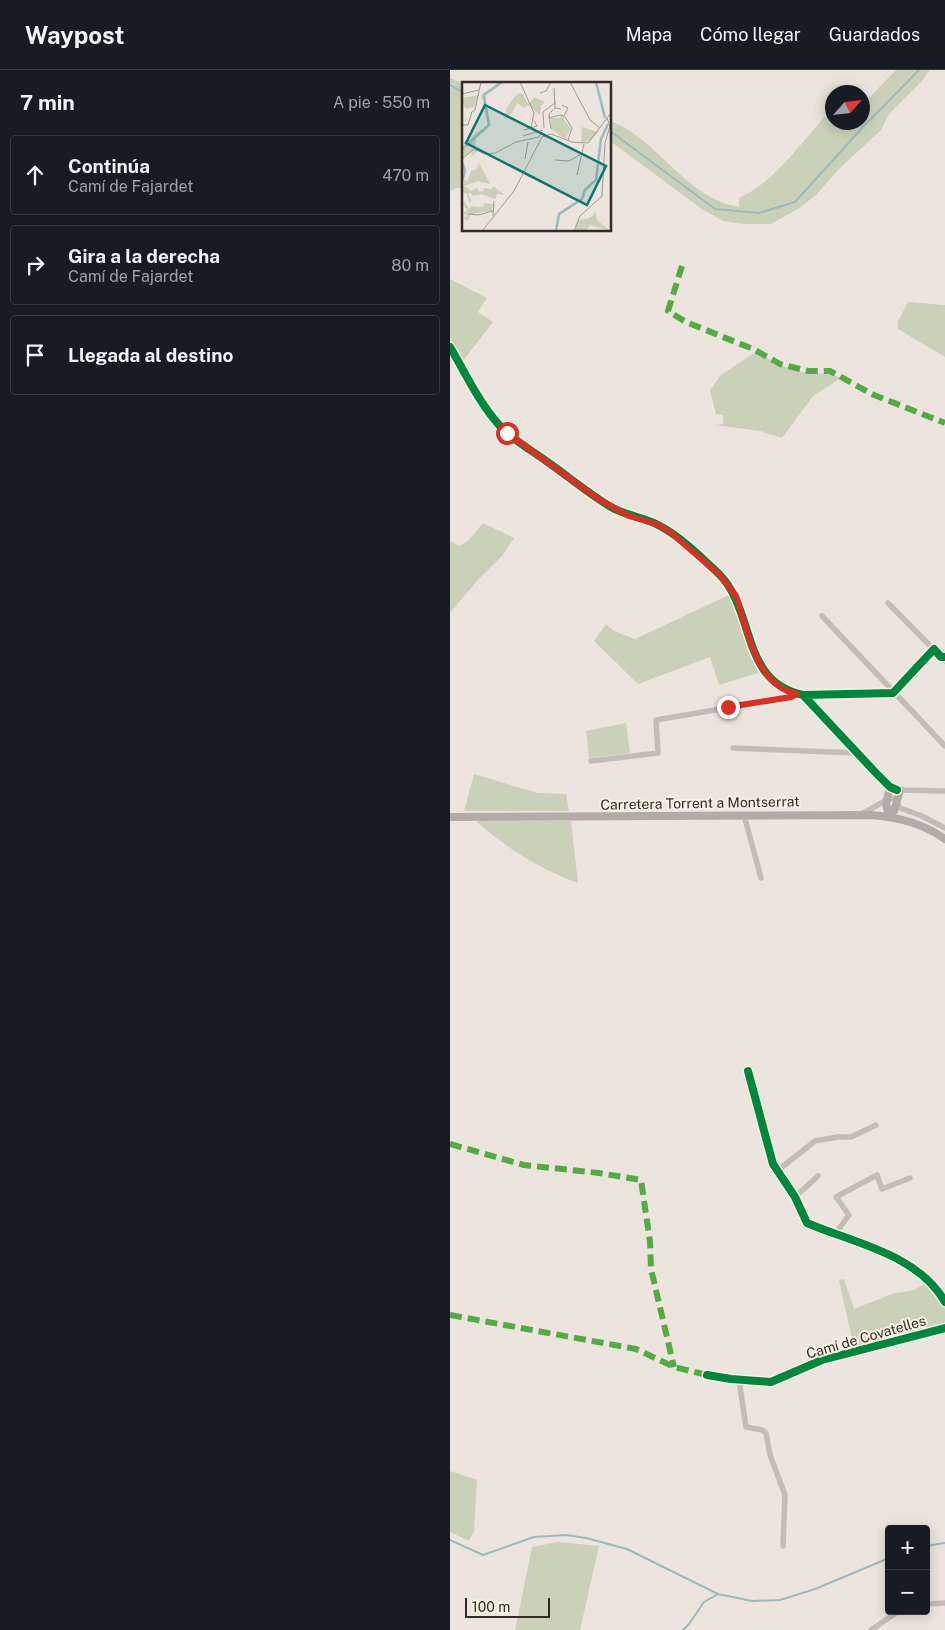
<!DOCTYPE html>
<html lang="es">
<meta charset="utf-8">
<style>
body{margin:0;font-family:"Public Sans",sans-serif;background:#20242c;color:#f1f3f6}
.controls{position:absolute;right:15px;bottom:15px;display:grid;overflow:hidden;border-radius:5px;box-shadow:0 2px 12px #0003}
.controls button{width:45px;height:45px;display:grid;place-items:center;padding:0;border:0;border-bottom:1px solid #363941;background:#171b24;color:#f1f3f6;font:25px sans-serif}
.compass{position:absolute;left:375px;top:15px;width:45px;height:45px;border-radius:50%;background:#171b24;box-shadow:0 2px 12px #0003;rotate:63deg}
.scale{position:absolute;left:15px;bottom:12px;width:85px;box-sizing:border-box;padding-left:5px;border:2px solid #342b26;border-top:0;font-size:14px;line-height:18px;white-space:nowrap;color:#342b26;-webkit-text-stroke:4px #f9f0e4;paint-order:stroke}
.stop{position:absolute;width:15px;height:15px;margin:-11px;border:4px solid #d93025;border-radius:50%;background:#fff}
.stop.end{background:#d93025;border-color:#fff;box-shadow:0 1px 5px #0008}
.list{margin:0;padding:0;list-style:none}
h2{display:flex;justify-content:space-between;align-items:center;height:65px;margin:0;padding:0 20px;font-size:21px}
h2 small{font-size:16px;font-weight:400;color:#9ea1a6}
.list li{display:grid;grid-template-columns:32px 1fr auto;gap:15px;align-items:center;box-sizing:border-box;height:80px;margin:0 10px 10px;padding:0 10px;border:1px solid #363941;border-radius:5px}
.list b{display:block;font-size:19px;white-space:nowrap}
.list p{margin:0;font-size:16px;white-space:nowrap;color:#9ea1a6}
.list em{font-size:16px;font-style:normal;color:#9ea1a6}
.icon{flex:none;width:28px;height:28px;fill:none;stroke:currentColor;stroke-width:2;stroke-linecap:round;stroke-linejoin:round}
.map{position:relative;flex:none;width:495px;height:1560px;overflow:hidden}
header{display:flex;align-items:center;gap:30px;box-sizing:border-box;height:70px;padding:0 25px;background:#171b24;border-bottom:1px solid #363941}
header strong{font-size:24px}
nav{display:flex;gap:28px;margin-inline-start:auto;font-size:18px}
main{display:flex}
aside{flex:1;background:#171b24}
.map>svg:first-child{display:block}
</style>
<header>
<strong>Waypost</strong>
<nav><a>Mapa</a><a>Cómo llegar</a><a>Guardados</a></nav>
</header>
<main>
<aside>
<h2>7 min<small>A pie · 550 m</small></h2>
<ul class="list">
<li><svg class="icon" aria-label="ahead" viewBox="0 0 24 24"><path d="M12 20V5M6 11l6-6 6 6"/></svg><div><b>Continúa</b><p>Camí de Fajardet</p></div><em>470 m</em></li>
<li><svg class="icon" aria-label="right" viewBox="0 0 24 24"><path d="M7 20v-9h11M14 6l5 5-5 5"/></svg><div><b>Gira a la derecha</b><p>Camí de Fajardet</p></div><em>80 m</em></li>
<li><svg class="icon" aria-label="arrive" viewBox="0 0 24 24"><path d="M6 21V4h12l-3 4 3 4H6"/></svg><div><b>Llegada al destino</b></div></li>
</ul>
</aside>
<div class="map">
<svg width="495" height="1560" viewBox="0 0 495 1560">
<rect width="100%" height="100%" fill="#ebe5de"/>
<path fill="#cbd0b8" d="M446,0H480L472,11L439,44L431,60L389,99L366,125L348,139L321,154H293L273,151L252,139L160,71V51C209,69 235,128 289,137V128C328,110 353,69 382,39V52H412L413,34Z
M0,8L14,14V118H6L0,121Z
M0,209L37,228L28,242L43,252L12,292L0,268Z
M458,232L495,235V287L448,259V251Z
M306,282C320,290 336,299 353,302C367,305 378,301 391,308L363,326L332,368L310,361L265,355L273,354V345L266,344L260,320L271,305Z
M33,453L64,468L52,486L27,511L0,543V474L2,471L9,476L18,471Z
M281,524L288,540L299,577L311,602L269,615L260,587L188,614L144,571L156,554L164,561L185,569Z
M176,653L180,683L139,688L136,661Z
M24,704L87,723L116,724L119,741H14Z
M26,751H121L128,813C90,799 56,778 26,751Z
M394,1209L404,1239L442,1224L464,1220L478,1212L495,1235V1257L404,1278L389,1210Z
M0,1401L27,1410L24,1461L19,1471L0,1462Z
M108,1472L149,1476L130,1560H65L82,1477Z"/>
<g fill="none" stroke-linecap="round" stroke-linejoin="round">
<path stroke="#9ababc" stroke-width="2" d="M0,15L14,23
M160,61L265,139L309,143L345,132L413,57L469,0
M0,1470L33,1485L84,1467L116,1465L136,1468L177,1479L268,1524L302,1531L330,1530L365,1519L439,1488
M476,1476L495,1473
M233,1560L239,1554L254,1532L268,1524"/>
<path stroke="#c3bdb7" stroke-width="5.5" d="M0,277C16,304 29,333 50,356C64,371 83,381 99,393C119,407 139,424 161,437C176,446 195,447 210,456C231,467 251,487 269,504C306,541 290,612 353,625L440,717L447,720L495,721
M438,533L495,591
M372,546L495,676
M353,625L443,623L484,579
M283,678L407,683
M141,691L208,683L206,650L341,627L347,623
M294,745L311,808
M410,745L440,728L445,729L450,738L472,746L495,758
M298,1001L323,1094L345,1127L357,1153C403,1173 468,1184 495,1232
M327,1101L365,1071L388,1067H401L426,1055
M345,1127L368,1106
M386,1163L399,1145L386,1127L427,1105L432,1119L460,1108
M257,1305L281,1309L321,1312L372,1290L495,1258
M289,1310L296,1357L312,1360L316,1363L320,1385L335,1425L333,1476
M476,1534L495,1533
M421,1560L449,1541"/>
<path stroke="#b2aca6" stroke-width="8" d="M439,746L436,734L440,717
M439,746L444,741L450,720
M0,747L420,745C448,747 472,753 495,769"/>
<path stroke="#54ab44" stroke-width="6" stroke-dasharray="12 6" stroke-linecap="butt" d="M232,196L218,241L236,252L303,279L330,294L358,301H380L424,325L495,353
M0,1074L74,1095L149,1103L191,1110L200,1172L201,1199L224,1297
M0,1245L186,1279L224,1297L257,1305"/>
<defs>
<path id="cycleway" d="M0,277C16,304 29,333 50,356C64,371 83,381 99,393C119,407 139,424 161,437C176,446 195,447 210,456C231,467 251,487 269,504C306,541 290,612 353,625L426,703L440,717L447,720
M353,625L443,623L484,579L491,587H495
M298,1001L323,1094L345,1127L357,1153C403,1173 468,1184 495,1232
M257,1305L281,1309L321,1312L372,1290L495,1258"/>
</defs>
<use href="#cycleway" stroke="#f9f0e4" stroke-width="11"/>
<use href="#cycleway" stroke="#00873e" stroke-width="8"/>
</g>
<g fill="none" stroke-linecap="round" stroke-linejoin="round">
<path stroke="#d93025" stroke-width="6" d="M57,363L148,429L179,446L209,455L221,463L270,505L286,526C298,560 304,614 347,624L341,627L278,637"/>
</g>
<g text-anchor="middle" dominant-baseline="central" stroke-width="4" stroke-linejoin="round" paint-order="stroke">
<g font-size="14" fill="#342b26" stroke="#f9f0e4">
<text transform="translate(250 733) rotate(-1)">Carretera Torrent a Montserrat</text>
<text transform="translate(416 1267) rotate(-16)">Camí de Covatelles</text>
</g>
</g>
<g transform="translate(12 12)">
<rect width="149" height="149" fill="#ebe5de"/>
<path d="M51,0L35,2L24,12L22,21L28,43L14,53L13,67L17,68L10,74L9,69L0,76L4,86L2,97L5,100L9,89L14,88L17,81L28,102L16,99L2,104L10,109L15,105L17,110L22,109L21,106L30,107L31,104L43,113L35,112L33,117L19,112L11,114L9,111L6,112L10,119L7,121L5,112L1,111L3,87L0,80V67L15,50L26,44L19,13L36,1ZM56,11L61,12L66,22L73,15L83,20L79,24L78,33L66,23L62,26L55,21L50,31L42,37L45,25ZM17,13L12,25L4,27L0,21V16ZM99,33L109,47L103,57L89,47V36H98ZM120,45L136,50L129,58L119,61ZM3,119L7,127L9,124L21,125L22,121L31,122L30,129L9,132L6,139L0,136L5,134L0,131L6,128L0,123ZM134,130V137L148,149L128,143L125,149H112L117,138L128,136Z" fill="#cbd0b8"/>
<path fill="none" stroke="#9ababc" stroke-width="2.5" d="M134,0L143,36M0,67L27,43L22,13L40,0M0,81L3,89L0,98M94,149L97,132L120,117L123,108L134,98L139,57L146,42"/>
<path fill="none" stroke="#a29b94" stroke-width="1" d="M58,0L72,31L69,46M108,0L128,38L138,46M92,6L93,26M78,11L84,9L89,0M0,12L17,8M100,23L106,26L102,34M86,36L99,33L103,35L110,46L106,58M0,43H6L10,30L13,28L19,0M82,46L81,30L94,20M89,47L87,32L93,26L99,27M62,48L75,44L72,39M61,54L81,48M0,77L12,67L23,72L33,71L54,60L77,55L80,50M63,77L66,60M93,78L107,79L121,71M115,93L122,62M6,132L16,133L31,129M31,134L32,119M20,149L52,109L80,55L89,52L110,60L126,61L149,31M112,149L118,134L140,114L143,61L148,44L145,36"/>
<path fill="#0f766e" fill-opacity="0.15" stroke="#0f766e" stroke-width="2.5" d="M23,23L144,84L125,123L4,61Z"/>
<rect width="149" height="149" fill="none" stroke="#342b26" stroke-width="2.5"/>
</g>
</svg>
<div class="controls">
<button>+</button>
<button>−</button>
</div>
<svg class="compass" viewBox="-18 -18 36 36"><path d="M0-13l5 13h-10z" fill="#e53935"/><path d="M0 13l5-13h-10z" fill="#9ea1a6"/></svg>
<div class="scale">100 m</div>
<div class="stop" style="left:57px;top:363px"></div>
<div class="stop end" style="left:278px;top:637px"></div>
</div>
</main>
